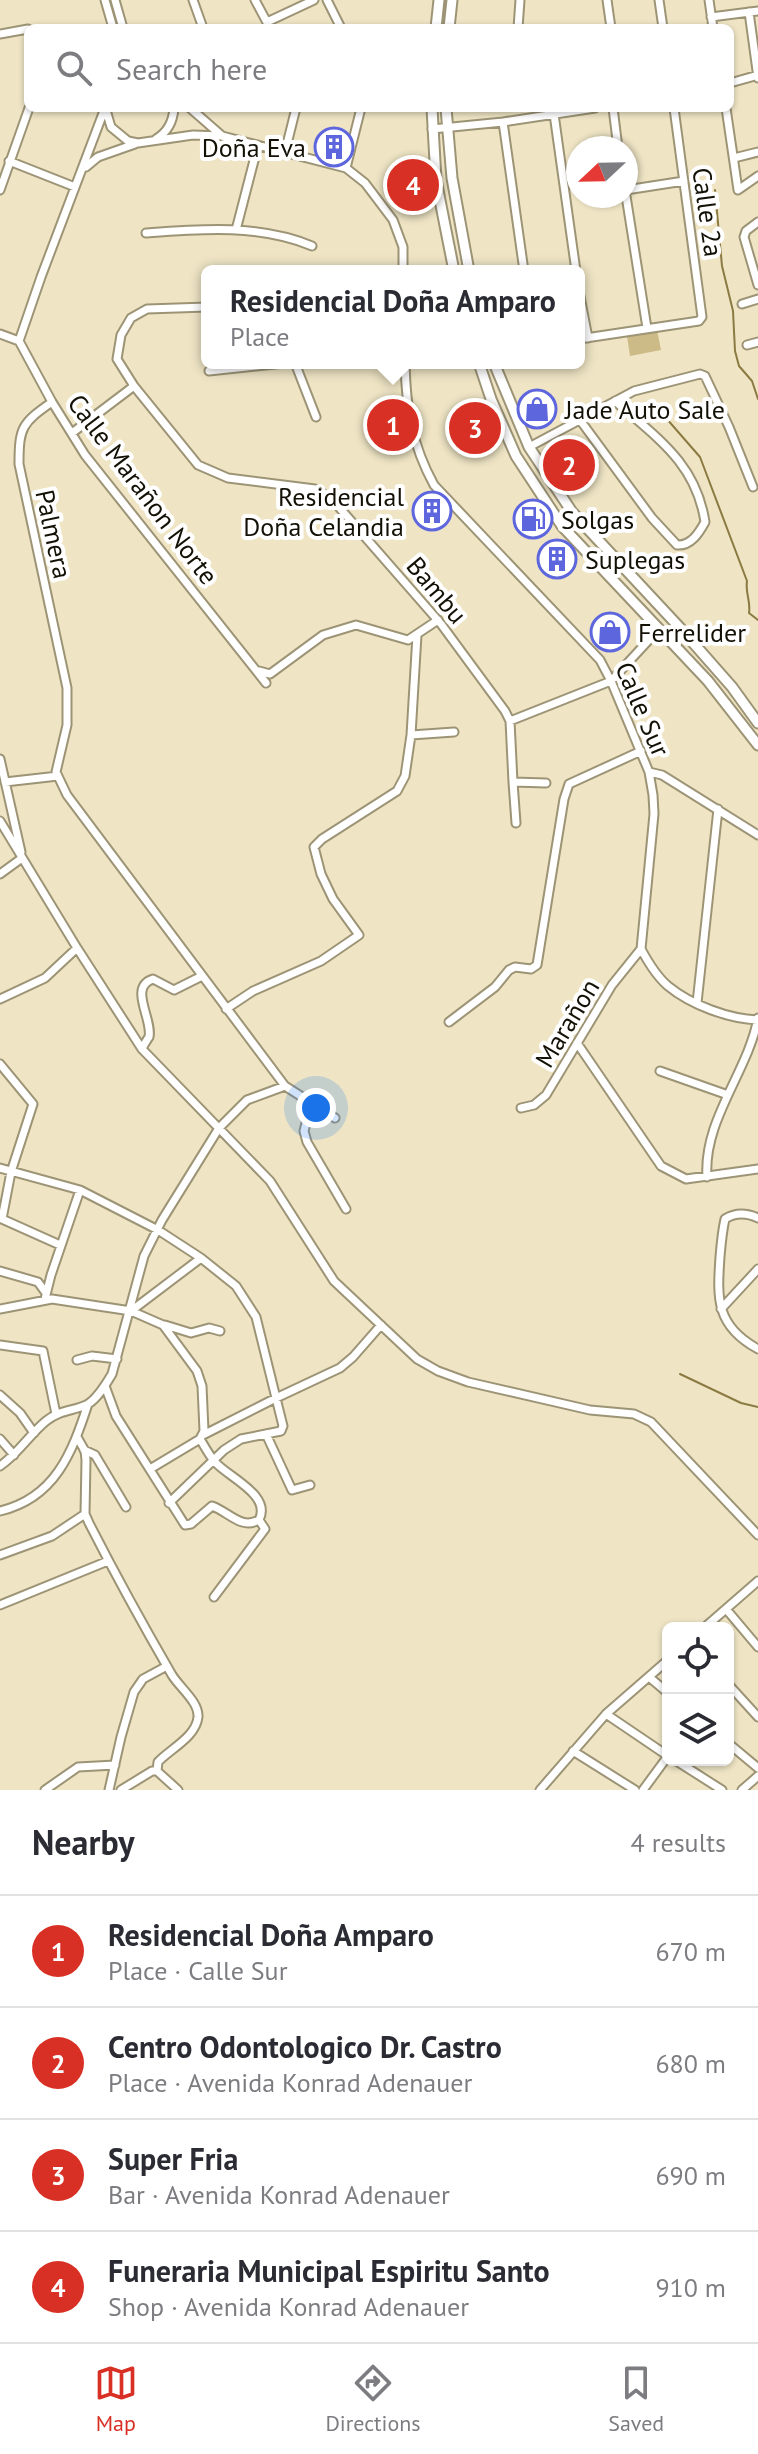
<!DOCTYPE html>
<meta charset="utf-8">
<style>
body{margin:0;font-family:"PT Sans",sans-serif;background:#f7f7f7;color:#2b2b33}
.controls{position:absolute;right:24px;bottom:24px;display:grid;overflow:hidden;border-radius:12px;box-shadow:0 2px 6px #0004}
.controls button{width:72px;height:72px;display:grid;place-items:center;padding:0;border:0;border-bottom:2px solid #e1e1e2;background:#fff;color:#2b2b33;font:40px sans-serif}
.compass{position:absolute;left:566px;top:136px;width:72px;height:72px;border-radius:50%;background:#fff;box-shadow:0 2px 6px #0004;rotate:248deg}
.you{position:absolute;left:316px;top:1108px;width:28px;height:28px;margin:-20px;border:6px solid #fff;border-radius:50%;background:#1a73e8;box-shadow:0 0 0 12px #1a73e833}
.badge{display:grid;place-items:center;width:52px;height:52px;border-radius:50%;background:#d93025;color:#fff;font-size:26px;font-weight:700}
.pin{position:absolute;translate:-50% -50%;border:4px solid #fff;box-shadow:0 2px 8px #0006}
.popup{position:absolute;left:201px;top:265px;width:384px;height:104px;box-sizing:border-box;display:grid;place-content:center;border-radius:12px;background:#fff;filter:drop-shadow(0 2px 6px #0005);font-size:26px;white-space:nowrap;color:#7c7c81}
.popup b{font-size:30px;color:#2b2b33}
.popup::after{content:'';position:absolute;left:50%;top:100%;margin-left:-16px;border:16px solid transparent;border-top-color:#fff}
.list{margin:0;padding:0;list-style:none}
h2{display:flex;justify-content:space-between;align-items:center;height:104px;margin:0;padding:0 32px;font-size:34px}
h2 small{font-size:26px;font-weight:400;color:#7c7c81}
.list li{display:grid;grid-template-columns:52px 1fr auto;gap:24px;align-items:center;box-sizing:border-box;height:112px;padding:0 32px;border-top:2px solid #e1e1e2}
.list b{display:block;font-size:30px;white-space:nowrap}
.list p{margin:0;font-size:26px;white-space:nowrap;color:#7c7c81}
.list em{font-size:26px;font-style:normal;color:#7c7c81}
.icon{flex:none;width:44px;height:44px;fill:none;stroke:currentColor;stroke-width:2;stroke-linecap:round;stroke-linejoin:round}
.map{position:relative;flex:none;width:758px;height:1790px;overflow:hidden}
.search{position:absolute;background:#fff;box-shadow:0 2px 6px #0004;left:24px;right:24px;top:24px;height:88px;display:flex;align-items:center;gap:20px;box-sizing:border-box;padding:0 28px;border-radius:12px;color:#7c7c81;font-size:30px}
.sheet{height:552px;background:#fff}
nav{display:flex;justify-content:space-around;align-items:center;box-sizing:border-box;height:112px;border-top:2px solid #e1e1e2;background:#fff;font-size:22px;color:#7c7c81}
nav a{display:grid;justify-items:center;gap:4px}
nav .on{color:#d93025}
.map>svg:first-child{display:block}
</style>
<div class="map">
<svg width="758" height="1790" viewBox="0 0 758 1790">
<rect width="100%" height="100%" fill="#efe5c5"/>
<path fill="#ccbb86" d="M657,330L661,350L630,356L627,336Z"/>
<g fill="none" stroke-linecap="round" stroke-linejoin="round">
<path stroke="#8b7a41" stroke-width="2" d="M715,190L722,266L733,311L735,351L739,366L752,381L758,399
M643,403L666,418L700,457L747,581C745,593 751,601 749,613L758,620
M680,1374L741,1403L758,1407"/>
<defs>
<path id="minor" d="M105,0L113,28
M115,0L123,28
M193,0L203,28
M255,0L270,28
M327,0L341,28
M607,0L611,28
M659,0L663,28
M709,0L713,28
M749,12L758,78
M711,17L758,11
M267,22L314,0
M518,28L520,0
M0,34L28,29
M730,83L758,75
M105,108L41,277L19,341L52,402L85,455L266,683
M190,108L222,136
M613,108L618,148
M726,108L738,190L758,176
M106,110L111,127L128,141L138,143L193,135L222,136L346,168L365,183L393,220L403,247V271
M554,114L576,271
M503,122L524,271
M432,129L503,122L595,108
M156,139C168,132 173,122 174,108
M285,152L296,108
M734,158L758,152
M9,161L75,187
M86,167L98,157L135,144
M346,168L361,108
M0,190L29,108
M626,190L684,181
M626,196L647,328
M758,222L746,231L744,237L758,285
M236,230L258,145
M146,233C200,229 260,224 312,246
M579,291L588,338
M742,304L758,299
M207,307L147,309L131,318L121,335L117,359L134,386L198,465L228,478L315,489L331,498L441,624L505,711L510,721L513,782L546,783
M0,334L19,341
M579,339L699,321L702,317L674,108
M747,345L758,342
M295,363L316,417
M405,363C406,408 412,445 434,485L600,660L611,681L649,772L653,795L654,814L641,949
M209,371L285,363
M52,402C22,423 19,427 19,464L67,688V725L56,772L67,795L285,1086
M580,420L652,518L677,545C691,546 699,533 705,522C696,463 657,438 615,401
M72,433L134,386
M529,447L634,391L700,374L705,376L729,427L753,487
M417,635L411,735L454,732
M259,671L270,674L323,635L356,625L408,640L438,620
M510,721L611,681L659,629
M0,759L21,852
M649,772L662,775L758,835
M5,782L58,776
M513,782L516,823
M0,821L77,948L142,1049L270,1181L334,1281L417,1359L438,1371L468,1382L590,1410L634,1414L651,1422L758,1535
M0,874L22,858
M641,949C648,962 656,976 668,986C691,1005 729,1019 758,1020
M0,999L45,978L77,948
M697,1003L718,809
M226,1009L253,991L321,961L359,935L333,899L321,874L314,847L322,839L397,791L405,776L411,735
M449,1022L495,987L509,970L515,967L531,969L537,965L564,799L569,784L641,751
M577,1043L661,1166L686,1179L758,1169
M142,1049C142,1048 148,1038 149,1037C153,1019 128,987 153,979L174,990L202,976
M0,1064L33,1104L11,1172L2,1219L60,1245
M660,1071L728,1095
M311,1104L304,1131L307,1142L346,1209
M521,1108L534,1105L546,1095L612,985L641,949
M0,1168L80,1190L158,1230L201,1258L236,1286L256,1317L276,1398L340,1368L353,1357L381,1325
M707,1177C703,1120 748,1072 758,1018
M758,1218C747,1213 736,1212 725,1219C722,1232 721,1245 720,1257C717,1299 716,1326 758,1349
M0,1271L38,1282L46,1293
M45,1299L51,1275L80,1190
M0,1309L52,1299L131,1311L163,1325L197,1371L202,1386L204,1431L200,1439L150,1469
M721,1309L758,1269
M131,1311L201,1258
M165,1325L191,1333L209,1328L220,1331
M0,1345L43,1351L56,1414
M77,1360L92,1356L117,1359
M105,1386L116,1416L185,1525L191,1524L212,1506C229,1512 241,1530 259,1520
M0,1395L20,1413L34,1433
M266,1434L292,1490L310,1485
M77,1437L85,1451L86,1460L85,1514L89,1523C115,1574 143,1625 172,1675C180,1688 199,1702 198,1717C196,1737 170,1749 158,1762L157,1771
M0,1439L14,1455
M200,1439C205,1447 209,1455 215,1462C228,1477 272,1495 259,1520L265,1529L214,1597
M84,1450L95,1455L126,1507
M0,1466C18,1454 29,1435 46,1421C61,1409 75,1411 88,1404C98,1398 106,1384 112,1374L144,1256L162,1220L219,1128L247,1100L285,1086L335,1118
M169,1503L224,1450L241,1439L281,1431L283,1426L276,1398L203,1435
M0,1511C55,1498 72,1453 88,1404
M0,1555L52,1536L85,1514
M0,1605L108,1561
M726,1609L758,1647
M704,1628L758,1581
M649,1677L668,1693
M728,1684L758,1717
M606,1714L668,1756
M728,1743L758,1768
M573,1751L635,1790
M675,1760L722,1790
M45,1790L78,1767L115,1765
M109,1790L121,1737L134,1692L143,1679L167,1666
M121,1790L152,1771H157L178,1790
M540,1790L606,1714L668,1660
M643,1790L668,1756
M742,1790L758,1776"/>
<path id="major" d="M436,28L439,0
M449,28L452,0
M432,108L436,180L454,271
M446,108L452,178L469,271
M479,363L491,399L516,456L562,526L708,681L758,745
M494,363L529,447L572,512L681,629L732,687L758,723"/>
</defs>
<use href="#minor" stroke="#9d9476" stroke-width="11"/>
<use href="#major" stroke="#9d9476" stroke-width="13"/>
<use href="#minor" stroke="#fff" stroke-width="7"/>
<use href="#major" stroke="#fff" stroke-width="9"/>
</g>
<defs>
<symbol id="building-ring" viewBox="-11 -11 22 22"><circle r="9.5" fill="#fff" stroke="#5e66de" stroke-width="1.5"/><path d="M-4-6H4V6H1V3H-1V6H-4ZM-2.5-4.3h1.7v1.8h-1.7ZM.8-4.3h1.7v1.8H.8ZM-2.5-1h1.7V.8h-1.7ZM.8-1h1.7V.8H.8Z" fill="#5e66de"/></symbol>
<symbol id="shop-ring" viewBox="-11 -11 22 22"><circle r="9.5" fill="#fff" stroke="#5e66de" stroke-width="1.5"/><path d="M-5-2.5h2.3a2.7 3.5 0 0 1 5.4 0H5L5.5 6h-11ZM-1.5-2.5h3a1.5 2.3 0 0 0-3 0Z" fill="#5e66de"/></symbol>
<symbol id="fuel-ring" viewBox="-11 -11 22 22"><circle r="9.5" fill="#fff" stroke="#5e66de" stroke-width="1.5"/><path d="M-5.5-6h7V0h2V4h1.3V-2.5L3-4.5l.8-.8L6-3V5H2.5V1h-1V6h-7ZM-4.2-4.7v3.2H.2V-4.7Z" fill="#5e66de"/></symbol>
</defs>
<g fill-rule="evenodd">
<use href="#building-ring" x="312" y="125" width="44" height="44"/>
<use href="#shop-ring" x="515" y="387" width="44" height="44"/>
<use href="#building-ring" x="410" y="489" width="44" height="44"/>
<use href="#fuel-ring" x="511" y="497" width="44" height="44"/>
<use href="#building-ring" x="535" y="537" width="44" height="44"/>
<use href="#shop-ring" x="588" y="610" width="44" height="44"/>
</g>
<g text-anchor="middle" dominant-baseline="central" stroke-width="8" stroke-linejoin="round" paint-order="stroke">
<g font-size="26" fill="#131005" stroke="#fff" text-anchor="start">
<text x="306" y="147" text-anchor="end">Doña Eva</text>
<text x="565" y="409">Jade Auto Sale</text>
<text x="404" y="496" text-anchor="end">Residencial<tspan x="404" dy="30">Doña Celandia</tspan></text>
<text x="561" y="519">Solgas</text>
<text x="585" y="559">Suplegas</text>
<text x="638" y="632">Ferrelider</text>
</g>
<g font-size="26" fill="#131005" stroke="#fff">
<text transform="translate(708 212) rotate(82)">Calle 2a</text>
<text transform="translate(143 489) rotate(53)">Calle Marañon Norte</text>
<text transform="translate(54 534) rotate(78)">Palmera</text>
<text transform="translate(437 590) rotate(50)">Bambu</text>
<text transform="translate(643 709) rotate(67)">Calle Sur</text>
<text transform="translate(567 1023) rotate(-59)">Marañon</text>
</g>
</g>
</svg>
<div class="controls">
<button><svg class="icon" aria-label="locate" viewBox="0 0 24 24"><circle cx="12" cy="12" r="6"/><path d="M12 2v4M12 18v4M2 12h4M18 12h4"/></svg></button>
<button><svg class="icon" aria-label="layers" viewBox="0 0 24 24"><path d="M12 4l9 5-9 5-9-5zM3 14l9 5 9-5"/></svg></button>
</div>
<svg class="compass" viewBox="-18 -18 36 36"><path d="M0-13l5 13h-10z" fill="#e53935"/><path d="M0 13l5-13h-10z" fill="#7c7c81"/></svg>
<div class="you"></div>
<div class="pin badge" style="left:393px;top:425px">1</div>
<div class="popup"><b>Residencial Doña Amparo</b>Place</div>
<div class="pin badge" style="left:569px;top:465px">2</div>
<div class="pin badge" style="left:475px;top:428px">3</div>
<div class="pin badge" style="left:413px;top:185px">4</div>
<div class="search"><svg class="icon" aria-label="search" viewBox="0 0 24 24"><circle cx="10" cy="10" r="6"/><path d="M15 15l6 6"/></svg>Search here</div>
</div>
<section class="sheet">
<h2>Nearby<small>4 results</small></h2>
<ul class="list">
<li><span class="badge">1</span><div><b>Residencial Doña Amparo</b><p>Place · Calle Sur</p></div><em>670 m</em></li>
<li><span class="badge">2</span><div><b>Centro Odontologico Dr. Castro</b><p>Place · Avenida Konrad Adenauer</p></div><em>680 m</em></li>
<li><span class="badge">3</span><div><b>Super Fria</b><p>Bar · Avenida Konrad Adenauer</p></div><em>690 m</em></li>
<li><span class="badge">4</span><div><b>Funeraria Municipal Espiritu Santo</b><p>Shop · Avenida Konrad Adenauer</p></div><em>910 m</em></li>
</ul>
</section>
<nav>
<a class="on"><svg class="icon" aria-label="map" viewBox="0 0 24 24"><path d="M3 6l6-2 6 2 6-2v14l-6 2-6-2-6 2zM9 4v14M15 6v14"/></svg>Map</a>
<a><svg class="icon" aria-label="directions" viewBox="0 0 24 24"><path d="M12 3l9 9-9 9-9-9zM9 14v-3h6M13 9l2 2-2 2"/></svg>Directions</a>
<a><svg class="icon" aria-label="saved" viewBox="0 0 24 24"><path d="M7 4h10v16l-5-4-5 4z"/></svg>Saved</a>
</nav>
